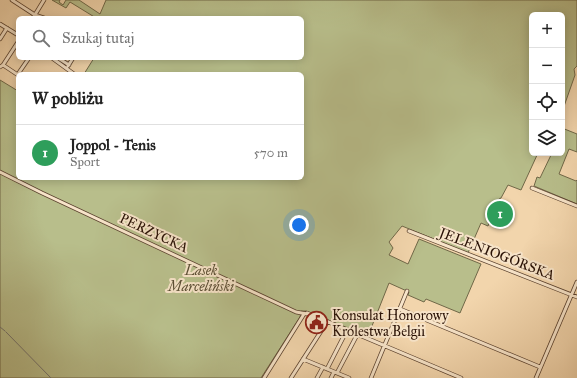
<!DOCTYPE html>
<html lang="pl">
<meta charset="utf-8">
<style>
body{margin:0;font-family:"IM FELL Great Primer",serif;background:#f2f2f2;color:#222}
.controls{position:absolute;right:12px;top:12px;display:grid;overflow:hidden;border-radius:6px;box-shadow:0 2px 10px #0003}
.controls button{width:36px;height:36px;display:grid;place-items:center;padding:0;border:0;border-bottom:1px solid #e0e0e0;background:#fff;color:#222;font:20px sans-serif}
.you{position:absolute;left:299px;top:225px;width:14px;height:14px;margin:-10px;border:3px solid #fff;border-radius:50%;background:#1a73e8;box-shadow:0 0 0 6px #1a73e833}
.badge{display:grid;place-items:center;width:26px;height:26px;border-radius:50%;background:#8f2418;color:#fff;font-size:13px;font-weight:700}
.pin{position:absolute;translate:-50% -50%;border:2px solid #fff;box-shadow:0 1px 4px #0006}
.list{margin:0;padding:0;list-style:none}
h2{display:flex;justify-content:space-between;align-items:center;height:52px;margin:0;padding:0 16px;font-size:17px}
h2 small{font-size:13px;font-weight:400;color:#767676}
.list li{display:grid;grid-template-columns:26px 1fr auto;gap:12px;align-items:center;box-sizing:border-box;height:56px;padding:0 16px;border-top:1px solid #e0e0e0}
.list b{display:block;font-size:15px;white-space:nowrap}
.list p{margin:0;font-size:13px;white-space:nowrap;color:#767676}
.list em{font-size:13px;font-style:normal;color:#767676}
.icon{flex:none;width:22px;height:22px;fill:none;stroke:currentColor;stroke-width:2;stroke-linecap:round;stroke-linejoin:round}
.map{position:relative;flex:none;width:577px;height:378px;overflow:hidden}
.search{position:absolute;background:#fff;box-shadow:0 2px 10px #0003;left:16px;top:16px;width:288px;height:44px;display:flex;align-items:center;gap:10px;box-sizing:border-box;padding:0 14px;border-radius:6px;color:#767676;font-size:15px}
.panel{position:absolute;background:#fff;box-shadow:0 2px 10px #0003;left:16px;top:72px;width:288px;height:108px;border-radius:6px}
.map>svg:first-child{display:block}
</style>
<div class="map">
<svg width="577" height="378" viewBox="0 0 577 378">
<rect width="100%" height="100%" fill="#f2d5ac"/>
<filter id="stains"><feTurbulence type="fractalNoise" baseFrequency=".005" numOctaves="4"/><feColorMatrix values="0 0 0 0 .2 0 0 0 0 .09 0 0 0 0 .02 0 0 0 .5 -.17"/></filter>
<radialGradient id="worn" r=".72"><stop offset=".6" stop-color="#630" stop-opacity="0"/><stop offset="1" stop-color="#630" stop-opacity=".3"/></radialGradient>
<path fill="#b8be8b" stroke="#706848" d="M52,0H60L59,2L63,5L66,0H79L100,14L106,0H577V66L574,69L575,75L562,112V15H532V153H538L521,190L508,185L501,198L499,199L488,226L481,223L468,253L402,226L389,242L393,248L389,255L408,264L419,239L481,264L460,313L426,299L424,302L408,295L409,292L389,283L368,336L306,311H301L300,317L261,378H0V80L18,91V178H302V74H84L94,58H302V18H96L70,2L66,8Z
M562,128L577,134V152L569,149L559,174L576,181L577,180V204L534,186L537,177L540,178L552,153H562Z"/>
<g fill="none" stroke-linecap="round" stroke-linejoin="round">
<path stroke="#72736f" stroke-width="1" d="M0,327L5,331
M6,332L51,378"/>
<defs>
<path id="minor" d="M12,0L35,15L44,18
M33,18L44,0
M0,24L18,35
M0,39L7,28
M52,58L74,74
M58,58L69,65
M3,65L18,75
M68,66L73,58
M0,67L3,65L18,42
M18,74L29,58
M0,172L42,193L234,283L296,312L307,314
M532,188L577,206
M409,231L577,297
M400,309L540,367
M307,313L461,378
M303,359L349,378
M327,369L347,330
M337,373L357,335
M264,378L304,314
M291,378L327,322
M317,378L323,367
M331,378L334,372
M371,378L407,291
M536,378L577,282"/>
</defs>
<use href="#minor" stroke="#5b422f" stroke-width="4.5"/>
<use href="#minor" stroke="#f7e4c9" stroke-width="3"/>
</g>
<defs>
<symbol id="civic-ring" viewBox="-11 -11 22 22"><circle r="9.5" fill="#f7e4c9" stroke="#8f2418" stroke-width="1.5"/><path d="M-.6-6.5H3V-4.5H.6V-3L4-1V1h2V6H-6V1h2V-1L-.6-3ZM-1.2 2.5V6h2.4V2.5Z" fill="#8f2418"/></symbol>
</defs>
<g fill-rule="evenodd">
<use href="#civic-ring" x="304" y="310" width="25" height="25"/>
</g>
<g text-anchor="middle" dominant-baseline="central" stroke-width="4" stroke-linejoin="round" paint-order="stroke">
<g font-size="14" fill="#291105" stroke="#f7e4c9">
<text transform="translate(154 233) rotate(25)">PERZYCKA</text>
<text transform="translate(497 254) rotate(21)">JELENIOGÓRSKA</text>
</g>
<g font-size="14" font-style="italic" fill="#5b4e34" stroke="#f7e4c9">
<text x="201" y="270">Lasek<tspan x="201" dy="16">Marceliński</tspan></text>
</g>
<g font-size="14" fill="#291105" stroke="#f7e4c9" text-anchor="start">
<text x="332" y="315">Konsulat Honorowy<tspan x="332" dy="16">Królestwa Belgii</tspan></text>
</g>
</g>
<rect width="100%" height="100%" filter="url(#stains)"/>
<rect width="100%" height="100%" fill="url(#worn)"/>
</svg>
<div class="controls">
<button>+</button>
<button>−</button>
<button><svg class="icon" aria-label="locate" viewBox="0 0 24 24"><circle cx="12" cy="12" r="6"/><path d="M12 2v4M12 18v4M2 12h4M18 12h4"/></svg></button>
<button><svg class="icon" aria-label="layers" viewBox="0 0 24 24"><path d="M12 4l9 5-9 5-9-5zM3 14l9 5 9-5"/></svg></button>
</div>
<div class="you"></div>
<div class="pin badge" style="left:500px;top:214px;background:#2e9e5b">1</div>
<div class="search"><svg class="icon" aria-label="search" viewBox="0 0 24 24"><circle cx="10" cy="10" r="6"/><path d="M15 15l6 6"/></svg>Szukaj tutaj</div>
<section class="panel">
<h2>W pobliżu<small></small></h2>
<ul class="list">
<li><span class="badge" style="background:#2e9e5b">1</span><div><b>Joppol - Tenis</b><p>Sport</p></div><em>570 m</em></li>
</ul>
</section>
</div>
